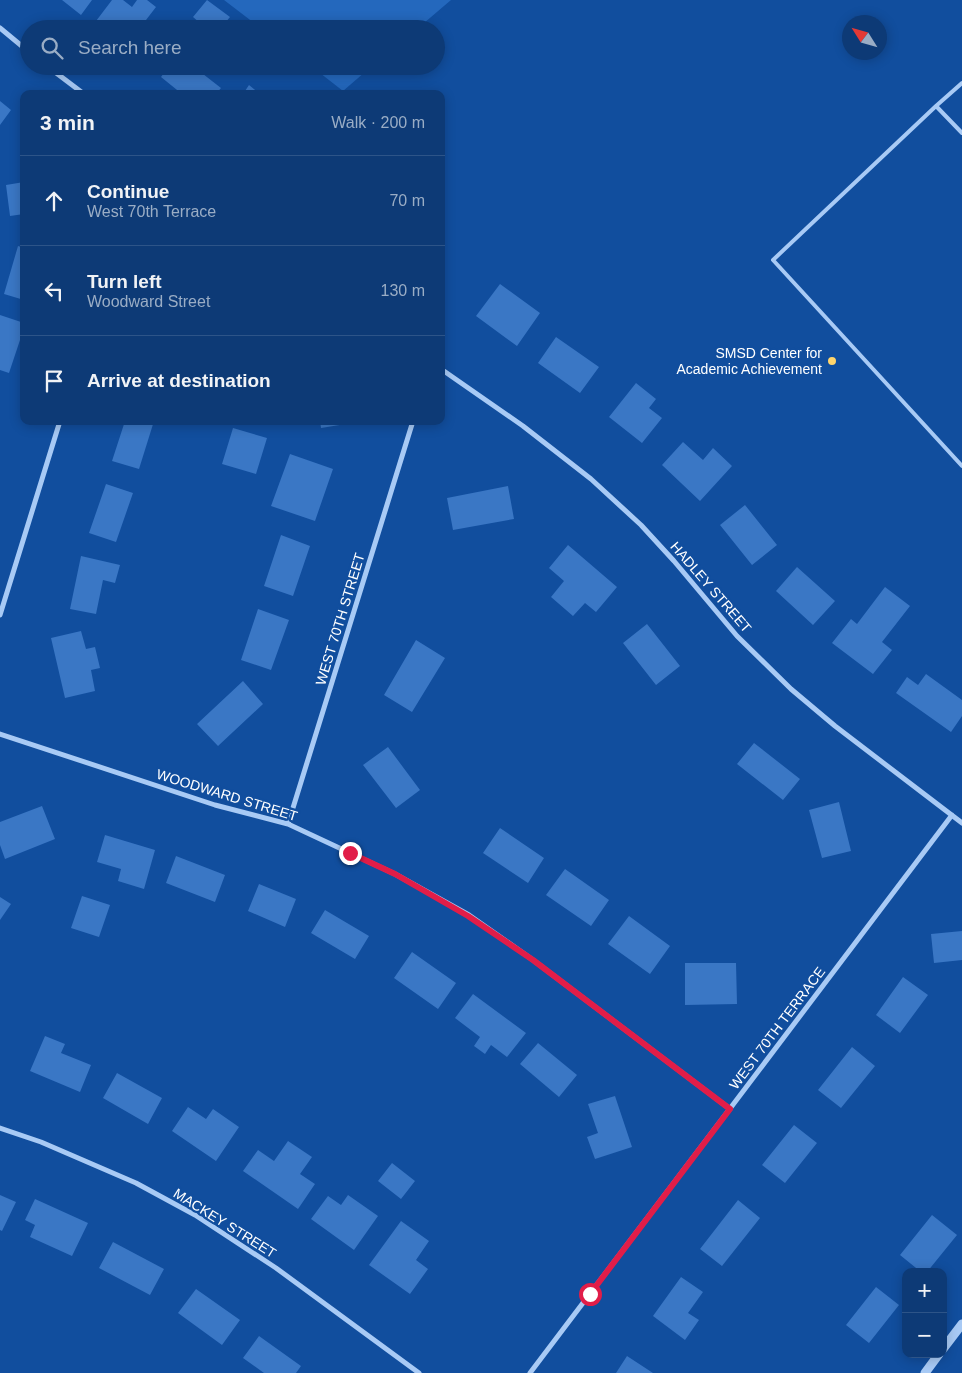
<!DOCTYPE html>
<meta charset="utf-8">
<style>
body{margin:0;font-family:Arial,sans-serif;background:#16417b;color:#f1f3f6}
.controls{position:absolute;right:15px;bottom:15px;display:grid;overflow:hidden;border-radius:10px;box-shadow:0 2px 12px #0003}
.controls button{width:45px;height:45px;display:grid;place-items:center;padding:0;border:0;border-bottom:1px solid #2d5488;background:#0d3a76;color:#f1f3f6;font:25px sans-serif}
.compass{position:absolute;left:842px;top:15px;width:45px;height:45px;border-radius:50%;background:#0d3a76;box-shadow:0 2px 12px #0003;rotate:307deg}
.stop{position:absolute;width:15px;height:15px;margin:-11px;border:4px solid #e11d48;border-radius:50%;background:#fff}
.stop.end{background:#e11d48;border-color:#fff;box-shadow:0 1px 5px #0008}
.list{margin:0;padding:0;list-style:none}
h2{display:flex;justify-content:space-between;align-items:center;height:65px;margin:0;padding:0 20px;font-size:21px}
h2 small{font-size:16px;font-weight:400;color:#9aadc5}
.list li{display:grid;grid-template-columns:32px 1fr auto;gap:15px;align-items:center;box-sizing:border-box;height:90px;padding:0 20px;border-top:1px solid #2d5488}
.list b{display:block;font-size:19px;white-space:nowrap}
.list p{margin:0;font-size:16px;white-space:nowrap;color:#9aadc5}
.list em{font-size:16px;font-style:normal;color:#9aadc5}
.icon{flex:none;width:28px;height:28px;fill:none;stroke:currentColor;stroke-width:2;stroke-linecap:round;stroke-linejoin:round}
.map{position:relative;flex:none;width:962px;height:1373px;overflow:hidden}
.search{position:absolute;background:#0d3a76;box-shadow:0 2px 12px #0003;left:20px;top:20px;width:425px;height:55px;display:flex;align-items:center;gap:12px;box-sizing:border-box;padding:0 18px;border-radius:28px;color:#9aadc5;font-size:19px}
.panel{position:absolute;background:#0d3a76;box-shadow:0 2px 12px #0003;left:20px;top:90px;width:425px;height:335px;border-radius:10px}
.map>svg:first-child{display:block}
</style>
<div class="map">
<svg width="962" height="1373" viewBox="0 0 962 1373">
<rect width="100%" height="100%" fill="#114e9e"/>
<path fill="#2468bd" d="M224,0H451L417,29H262Z
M311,66H372L343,91Z"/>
<path fill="#3a77c5" d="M62,0H92L81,15Z
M112,0H123L132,7L137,0H147L156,7L146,20L158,29H97L93,25Z
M207,0L230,17L220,29H207L193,17Z
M169,66H209L203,74L221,88L216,94H182L161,77Z
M249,85L260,94H243Z
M0,101L11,110L0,125Z
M24,182V214L10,216L6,185Z
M18,246L24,248V300L4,294Z
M500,284L540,313L517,346L476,316Z
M0,315L24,323V328L9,373L0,370Z
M556,337L599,367L580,393L538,363Z
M636,383L656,399L649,408L662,418L642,443L609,417Z
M125,421H154L139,469L112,461Z
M320,421H351L352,423L321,428Z
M233,428L267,438L256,474L222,464Z
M683,442L703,460L713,448L732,466L700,501L662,465Z
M290,454L333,469L315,521L271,506Z
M106,484L133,493L116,542L89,533Z
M508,486L514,519L453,530L447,498Z
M745,505L777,545L752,565L720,525Z
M281,535L310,546L293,596L264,586Z
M568,545L617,587L596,612L585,603L573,616L551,597L564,581L549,568Z
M81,556L120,565L115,583L103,580L96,614L70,609Z
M797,567L835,601L813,625L776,591Z
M885,587L910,606L882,642L892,650L873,674L832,643L851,619L857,624Z
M258,609L289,620L271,670L241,660Z
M647,624L680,666L656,685L623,643Z
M81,631L86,649L95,647L100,668L91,670L95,691L65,698L51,638Z
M416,640L445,658L412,712L384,695Z
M926,674L962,700V716L951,732L896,693L907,677L918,685Z
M243,681L263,704L218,746L197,724Z
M754,743L800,779L783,800L737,764Z
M388,747L420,790L396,808L363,765Z
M839,802L851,851L822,858L809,810Z
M42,806L55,839L5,859L0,845V822Z
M500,828L544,858L528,883L483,853Z
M105,835L155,850L144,889L118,881L121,869L97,862Z
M176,856L225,875L215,902L166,883Z
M565,869L609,900L591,926L546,895Z
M259,884L296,899L285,927L248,911Z
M82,896L110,905L99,937L71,928Z
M0,897L11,904L0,920Z
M325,910L369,936L355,959L311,933Z
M629,916L670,946L650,974L608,944Z
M962,931V960L934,963L931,934Z
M412,952L456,983L438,1009L394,978Z
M685,963H736L737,1004L685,1005Z
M903,977L928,995L900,1033L876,1015Z
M473,994L526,1033L507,1057L491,1045L485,1054L474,1046L480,1037L455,1018Z
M45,1036L65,1044L61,1053L91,1065L80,1092L30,1071Z
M538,1043L577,1075L559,1097L520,1064Z
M852,1047L875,1066L841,1108L818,1090Z
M117,1073L162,1098L148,1124L103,1098Z
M615,1096L632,1147L595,1159L587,1137L598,1133L588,1104Z
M188,1107L206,1119L213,1109L239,1127L216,1161L172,1131Z
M794,1125L817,1143L785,1183L762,1165Z
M288,1141L312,1157L300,1174L315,1184L298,1209L243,1171L258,1150L274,1161Z
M392,1163L415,1181L401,1199L378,1181Z
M0,1195L16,1202L2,1231L0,1230Z
M348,1195L378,1216L354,1250L311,1219L328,1196L341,1205Z
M35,1199L88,1223L72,1256L30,1237L35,1225L25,1220Z
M738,1200L760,1218L722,1266L700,1249Z
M932,1215L957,1235L927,1272H921L900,1255Z
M401,1221L429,1241L416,1260L428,1269L410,1294L369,1265Z
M113,1242L164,1269L150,1295L99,1268Z
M681,1277L703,1292L688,1313L699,1320L685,1340L653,1316Z
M876,1287L899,1305L869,1343L846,1325Z
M196,1289L240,1320L222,1345L178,1313Z
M259,1336L301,1366L296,1373H264L243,1358Z
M627,1356L653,1373H616Z"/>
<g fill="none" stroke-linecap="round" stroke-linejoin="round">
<path stroke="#a8caf5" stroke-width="4" d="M936,106L962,83
M962,133L936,106L773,260L962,466"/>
<path stroke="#a8caf5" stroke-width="5" d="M0,28L29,52
M47,66L84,94
M441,369L523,426L591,479L641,525L674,561L737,636L791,689L835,726L962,823
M0,615L60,421
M0,734L215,805L288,824L395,874L469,915L533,960L730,1109
M288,824L413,421
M0,1128L41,1142L136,1183L195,1215L276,1268L419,1373
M530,1373L952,815"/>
<path stroke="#a8caf5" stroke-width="9" d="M943,1349L962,1324
M925,1373L939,1354"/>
</g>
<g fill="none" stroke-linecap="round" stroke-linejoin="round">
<path stroke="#e11d48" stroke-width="6" d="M350,853L395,874L468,916L533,960L730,1109L590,1294"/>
</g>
<circle fill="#ffd56c" stroke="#114e9e" stroke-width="2" cx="832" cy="361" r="5"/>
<g text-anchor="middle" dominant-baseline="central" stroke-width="4.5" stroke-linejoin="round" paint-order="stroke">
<g font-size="14" fill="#fff" stroke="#114e9e" text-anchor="end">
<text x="822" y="353">SMSD Center for<tspan x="822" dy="16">Academic Achievement</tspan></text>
</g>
<g font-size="14" fill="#fff" stroke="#114e9e">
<text transform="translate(711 587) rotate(49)">HADLEY STREET</text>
<text transform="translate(340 619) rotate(-73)">WEST 70TH STREET</text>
<text transform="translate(227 795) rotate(17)">WOODWARD STREET</text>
<text transform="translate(777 1028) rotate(-53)">WEST 70TH TERRACE</text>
<text transform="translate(225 1223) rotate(32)">MACKEY STREET</text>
</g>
</g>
</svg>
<div class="controls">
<button>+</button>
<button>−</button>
</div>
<svg class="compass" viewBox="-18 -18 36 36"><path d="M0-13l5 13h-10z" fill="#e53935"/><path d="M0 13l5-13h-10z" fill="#9aadc5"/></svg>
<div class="stop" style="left:590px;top:1294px"></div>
<div class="stop end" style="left:350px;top:853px"></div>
<div class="search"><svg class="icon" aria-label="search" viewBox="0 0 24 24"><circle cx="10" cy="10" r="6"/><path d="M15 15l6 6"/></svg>Search here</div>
<section class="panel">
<h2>3 min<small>Walk · 200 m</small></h2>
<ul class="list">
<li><svg class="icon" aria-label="ahead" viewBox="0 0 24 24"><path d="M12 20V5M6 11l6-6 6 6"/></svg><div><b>Continue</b><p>West 70th Terrace</p></div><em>70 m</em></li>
<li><svg class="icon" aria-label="left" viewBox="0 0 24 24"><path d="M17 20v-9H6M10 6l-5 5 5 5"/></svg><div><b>Turn left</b><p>Woodward Street</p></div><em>130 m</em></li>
<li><svg class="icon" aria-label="arrive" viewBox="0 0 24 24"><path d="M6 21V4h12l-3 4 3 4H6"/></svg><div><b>Arrive at destination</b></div></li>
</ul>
</section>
</div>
